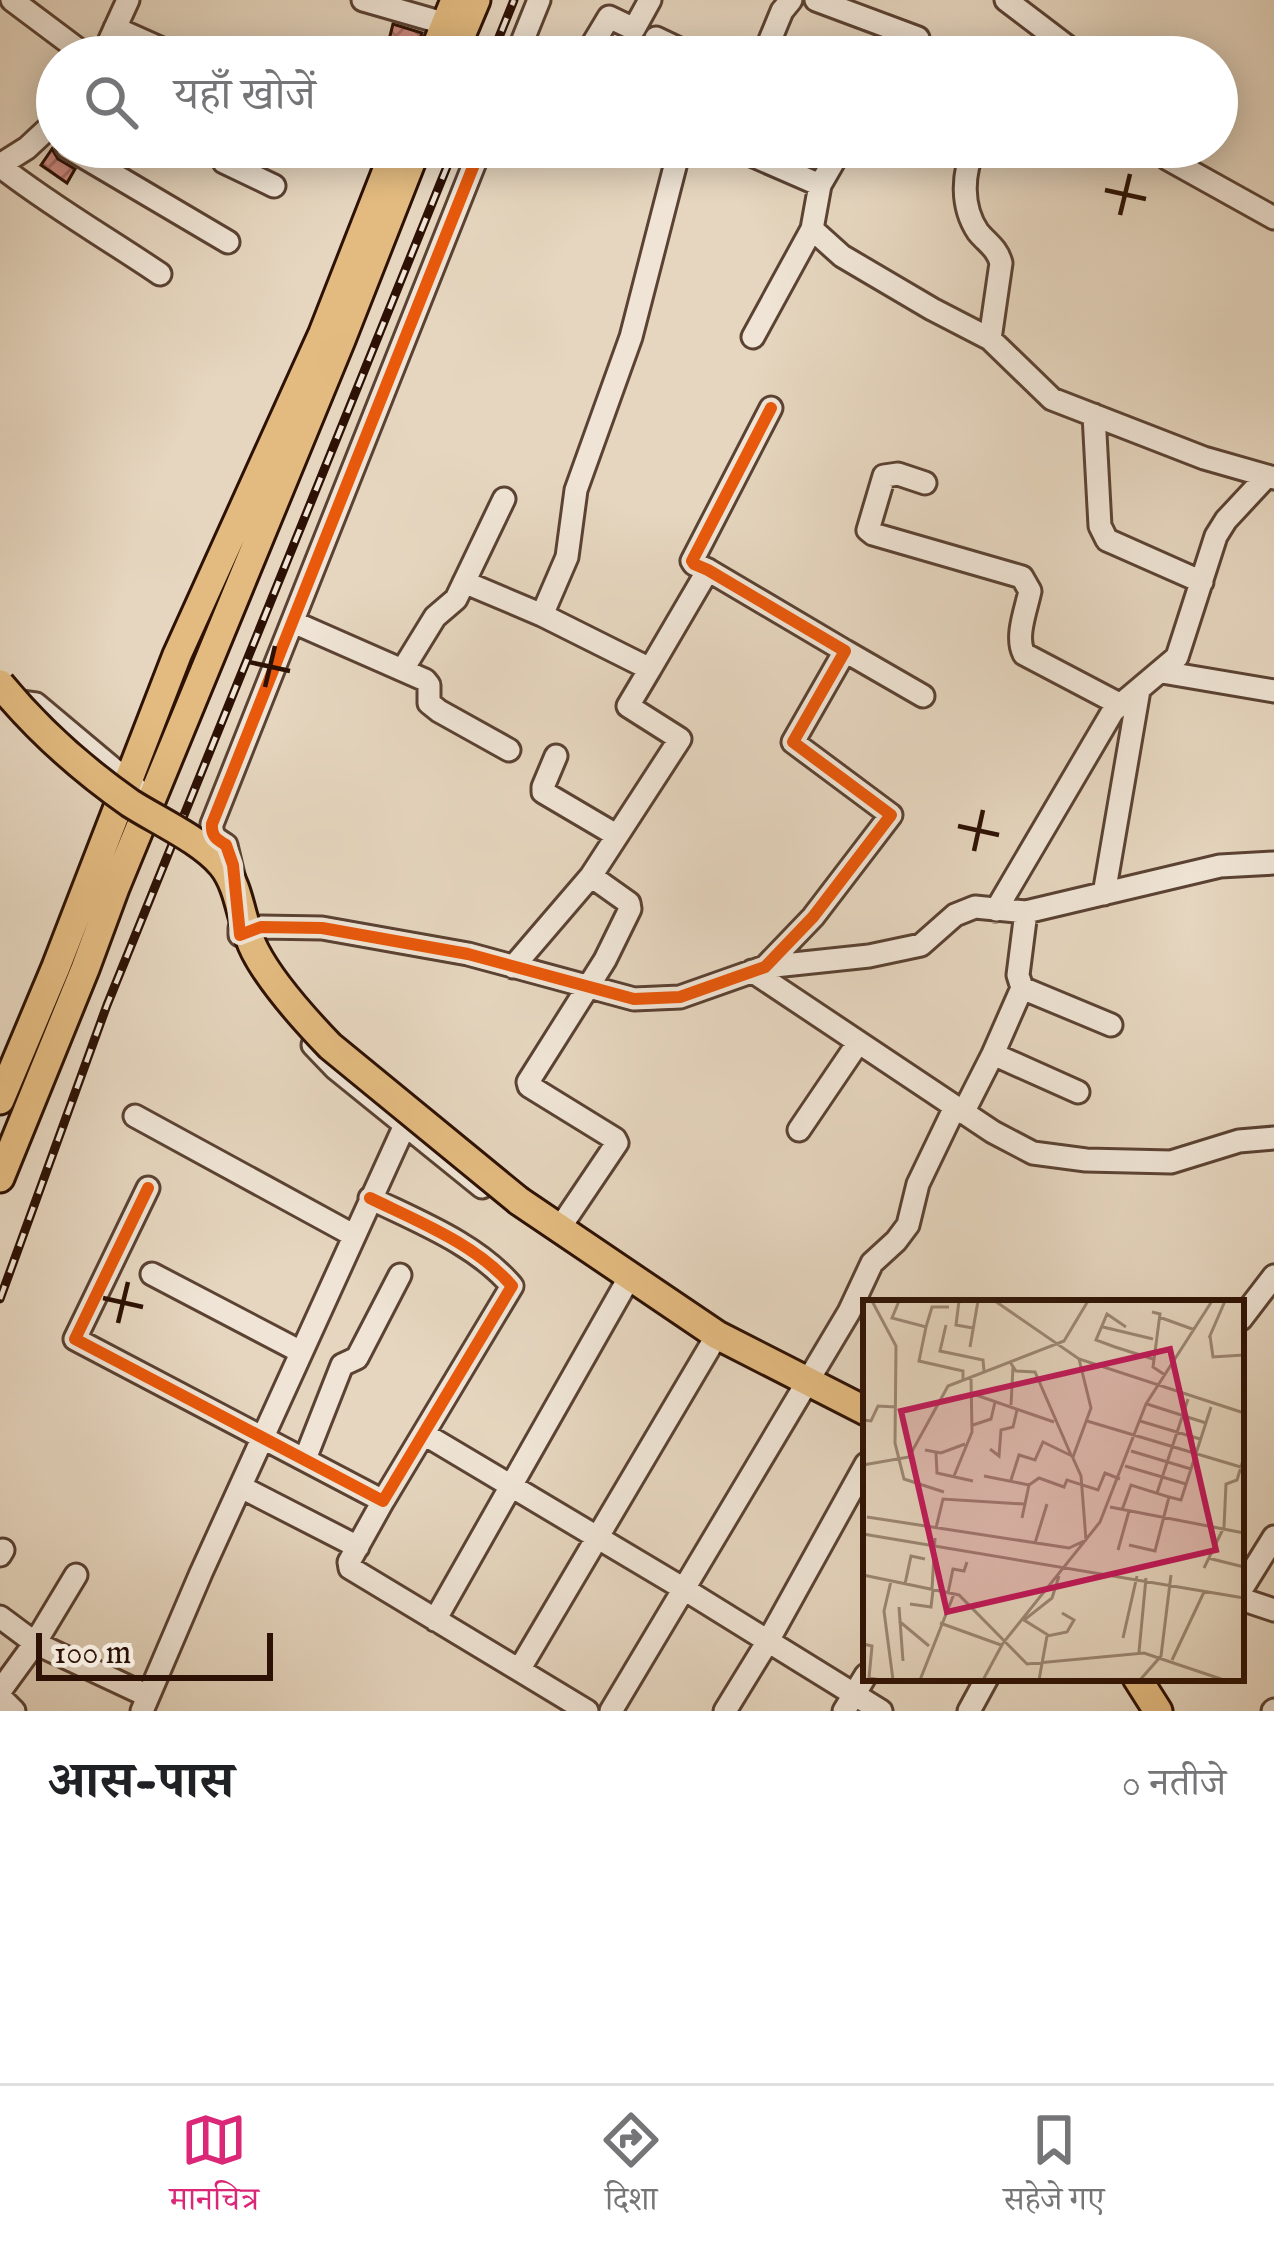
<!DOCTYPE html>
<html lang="hi">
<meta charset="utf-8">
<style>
body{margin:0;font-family:"IM FELL English","Noto Serif Devanagari",serif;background:#f6f6f6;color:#202124}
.scale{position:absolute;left:36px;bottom:30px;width:237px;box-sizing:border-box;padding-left:12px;border:6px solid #2d1104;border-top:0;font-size:33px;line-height:42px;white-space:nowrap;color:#2d1104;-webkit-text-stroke:9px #efe4d5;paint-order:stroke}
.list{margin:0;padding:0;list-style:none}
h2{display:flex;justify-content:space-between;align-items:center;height:156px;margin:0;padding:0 48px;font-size:51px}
h2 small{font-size:39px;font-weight:400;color:#757577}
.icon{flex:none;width:66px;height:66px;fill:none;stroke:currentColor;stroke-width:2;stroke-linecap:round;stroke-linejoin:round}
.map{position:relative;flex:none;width:1274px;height:1711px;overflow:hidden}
.search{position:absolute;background:#fff;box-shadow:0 6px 30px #0003;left:36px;right:36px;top:36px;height:132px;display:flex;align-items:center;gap:30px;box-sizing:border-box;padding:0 42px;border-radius:66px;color:#757577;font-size:45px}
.sheet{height:372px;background:#fff}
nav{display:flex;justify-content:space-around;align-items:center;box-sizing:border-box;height:168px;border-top:3px solid #e0e0e0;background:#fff;font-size:33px;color:#757577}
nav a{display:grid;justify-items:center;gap:6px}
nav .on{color:#db2777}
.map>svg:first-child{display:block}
</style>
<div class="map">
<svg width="1274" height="1711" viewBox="0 0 1274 1711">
<defs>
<pattern id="building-cross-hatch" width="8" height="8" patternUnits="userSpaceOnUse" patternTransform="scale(3)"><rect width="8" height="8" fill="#d28d83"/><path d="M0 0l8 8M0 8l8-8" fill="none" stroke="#ab7269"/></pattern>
</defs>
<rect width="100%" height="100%" fill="#e6d6bf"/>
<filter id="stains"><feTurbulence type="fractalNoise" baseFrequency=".00167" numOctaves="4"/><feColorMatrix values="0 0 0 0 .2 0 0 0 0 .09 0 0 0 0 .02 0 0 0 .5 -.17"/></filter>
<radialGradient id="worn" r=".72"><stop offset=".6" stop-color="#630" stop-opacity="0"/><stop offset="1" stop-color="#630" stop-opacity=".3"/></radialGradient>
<path fill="url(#building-cross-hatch)" stroke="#2d1104" stroke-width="3" d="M393,24L422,33L414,57H407L408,54L387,48Z
M52,149L58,159L75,169L67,183L41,165Z"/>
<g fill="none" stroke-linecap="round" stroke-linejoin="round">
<defs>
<path id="minor" d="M12,0L88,57
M363,0L457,27
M816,0L918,38
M1006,0L1081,57
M115,28L180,57
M656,38L696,57
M102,57L128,0
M516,57L539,0
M585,57L609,17L634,29L650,0
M763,57L782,11L791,0
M67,147L228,242
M226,147L222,155L224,162L274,186
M733,147L820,185
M975,147C962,173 961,207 978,232C987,243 997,248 1001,263L990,339
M1158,147L1168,159L1274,218
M0,165L27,148L57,120
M0,166C51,206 107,238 160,274
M812,229L842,256L932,309L990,339L1052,399L1204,458L1274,478
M753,337L812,229L820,185L842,147
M1094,415L1100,526L1107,540L1114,543L1202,582
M925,483L898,474L884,476L868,530L873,534L1022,577L1030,591C1026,610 1015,637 1024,654L1121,705
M464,582L542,615L650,669L708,570
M542,615L567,557L576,490L631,337L680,147
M293,622L425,680L429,685V703L439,711L509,750
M845,651L923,696
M403,669L435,617L456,599L504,499
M1162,672L1274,691
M13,701L36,704L136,788
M556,756L543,787V792L616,835
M234,879L226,845C216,839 211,836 212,824L481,147
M1104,894L1139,690
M996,910L1113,711L1177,657L1216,536L1226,520L1267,476
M1026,912L1018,975L1022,988L1111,1025
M240,928V935L261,927L322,928L468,954L634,999L680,997L765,967L813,917L891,815L793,742L845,651L708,570L694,564L692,561L771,408
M513,967L591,876
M765,967L869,956L921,945L955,915L975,907L1026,912L1220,866L1274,863
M752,971L993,1132L1033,1153L1086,1160L1171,1162L1239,1141L1274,1138
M1022,988L993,1054L1078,1092
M313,1045L335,1068L482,1187
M963,1113L993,1054
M135,1116L353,1235
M799,1130L858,1043
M148,1188L75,1339L383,1501L512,1286C476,1244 419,1222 370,1198
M559,1229L617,1143L615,1139L529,1086L528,1082L605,960L630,909L629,903L591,876L680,739L628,706L650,669
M152,1274L301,1352
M1241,1319L1274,1276
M424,1434L684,1589L881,1711
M305,1459L342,1365L357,1358L400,1275
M241,1487L358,1547
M383,1501L349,1562L350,1568L587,1711
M0,1555L3,1550
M1241,1590L1274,1537
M1241,1599L1274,1610
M0,1617L35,1643L148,1696
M435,1620L629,1278
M519,1670L717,1335
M0,1691L35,1643L76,1575
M0,1697L14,1711
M142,1711L201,1573L405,1125
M611,1711L849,1312L872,1263L896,1241L908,1225L918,1184L955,1107
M725,1711L768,1641L866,1464
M844,1711L866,1675
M969,1711L987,1678
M1273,1711L1274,1710"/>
<path id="major" d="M432,57L455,0
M452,57L476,0
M0,1100L56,967L177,655L323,333L396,147
M0,1178L85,969L115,888L341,340L417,147
M519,1201L717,1335L866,1411
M1137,1678L1158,1711"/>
</defs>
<use href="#minor" stroke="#5b4233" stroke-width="27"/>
<use href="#major" stroke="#2d1104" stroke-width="33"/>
<use href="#minor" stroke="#efe4d5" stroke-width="21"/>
<use href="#major" stroke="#e3bb80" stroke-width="27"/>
<defs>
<path id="rail" d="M491,57L514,0
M0,1299L107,1005L455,147"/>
</defs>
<use href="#rail" stroke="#2d1104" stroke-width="9"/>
<use href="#rail" stroke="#efe4d5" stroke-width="4.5" stroke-dasharray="14" stroke-linecap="butt"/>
<defs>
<path id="major-bridge" d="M0,684C37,729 83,770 130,803C158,821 201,840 222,865C241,888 241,925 255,951C272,984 304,1019 330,1046L519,1201"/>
</defs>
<use href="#major-bridge" stroke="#2d1104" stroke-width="33" stroke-linecap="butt"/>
<use href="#major-bridge" stroke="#e3bb80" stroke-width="27"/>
<defs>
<path id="cycleway" d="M481,147L212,824C211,836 216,839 226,845L233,865L240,935L261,927L322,928L468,954L634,999L680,997L765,967L813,917L891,815L793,742L845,651L708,570L694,564L692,561L771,408
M148,1188L75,1339L383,1501L512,1286C476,1244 419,1222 370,1198"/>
</defs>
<use href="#cycleway" stroke="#efe4d5" stroke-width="20"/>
<use href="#cycleway" stroke="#e8590c" stroke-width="12"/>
</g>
<path fill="none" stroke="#2d1104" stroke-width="4.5" d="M1105,190L1146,199M1120,215L1130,174M249,662L290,671M265,687L275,646M958,826L999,835M974,851L983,810M103,1298L143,1307M118,1323L128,1282"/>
<g transform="translate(863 1300)">
<rect width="381" height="381" fill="#e6d6bf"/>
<path fill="none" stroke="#9c8774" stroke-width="3" d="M9,1L33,46L32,143L41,179L81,192M36,1L29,18L63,27L69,7H86M96,1L93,25L110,28M132,1L216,59L381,113M289,12L297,14L290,67L302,75M296,17L332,30M83,25L77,51L120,60L121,71M63,27L56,61L100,71V79M240,27L290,39M347,36L350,57L381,55M346,38L362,1M107,47L115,1M252,47L233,40L244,14L263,27M252,47L290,59M147,62L153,71L172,72L208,155M113,95L191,122M284,104L343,123M148,105L150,67M0,120L8,121L15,106L33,107M224,121L381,168M277,121L337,139M110,125L128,119L132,102M127,149L136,156L138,130L150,127L154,110M62,150L78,153L102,144M268,151L328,169M73,153L74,173L110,181M210,157L228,108L216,59M0,165L46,157L85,86L201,41L225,1M262,166L323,184M91,176L109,132L108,77M121,176L166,185L159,218M166,185L176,178L201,187L204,180L235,190L242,173L257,179M294,193L325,99M306,197L318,200L348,107M247,207L381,233M259,210L268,185L306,197L292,251L266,245M4,217L206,248L223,240L218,176L209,156L180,142L172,160L156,155L148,180M73,228L80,199L161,204M0,234L381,298M172,243L184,204M255,250L266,211M345,258L381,267M341,268L361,227L363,184L374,180L381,157M0,275L96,295L164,364L281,353L361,380M28,281L21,311L30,380M42,284L48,256L62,259M69,289L72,238M85,293L90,269L101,271L104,262M47,304L68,307L70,290M36,307L40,361M36,321L66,346M77,323L138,345M185,335L161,320L189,298L196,276M260,338L274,276M0,344L9,346L6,378L18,380M276,352L283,278M309,360L341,292M57,380L91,294M120,380L140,343L237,222L283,104L349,1M176,380L184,336L204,332L211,320L199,313M277,380L298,356L308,275"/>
<path fill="#c2185b" fill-opacity="0.15" stroke="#c2185b" stroke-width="6" d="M307,49L353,250L84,312L38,111Z"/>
<rect width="381" height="381" fill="none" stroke="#2d1104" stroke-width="6"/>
</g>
<rect width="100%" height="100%" filter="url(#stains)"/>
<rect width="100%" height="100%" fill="url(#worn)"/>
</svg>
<div class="scale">100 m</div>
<div class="search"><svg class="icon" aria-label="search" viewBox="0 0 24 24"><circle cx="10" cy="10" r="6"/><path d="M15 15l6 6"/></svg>यहाँ खोजें</div>
</div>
<section class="sheet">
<h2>आस-पास<small>0 नतीजे</small></h2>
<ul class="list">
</ul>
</section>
<nav>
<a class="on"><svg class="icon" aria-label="map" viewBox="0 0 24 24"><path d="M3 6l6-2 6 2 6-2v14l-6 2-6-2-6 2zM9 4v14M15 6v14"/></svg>मानचित्र</a>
<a><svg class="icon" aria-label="directions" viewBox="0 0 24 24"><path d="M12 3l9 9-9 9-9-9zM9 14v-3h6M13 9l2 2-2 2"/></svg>दिशा</a>
<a><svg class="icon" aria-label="saved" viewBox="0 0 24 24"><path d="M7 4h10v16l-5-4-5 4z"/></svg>सहेजे गए</a>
</nav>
